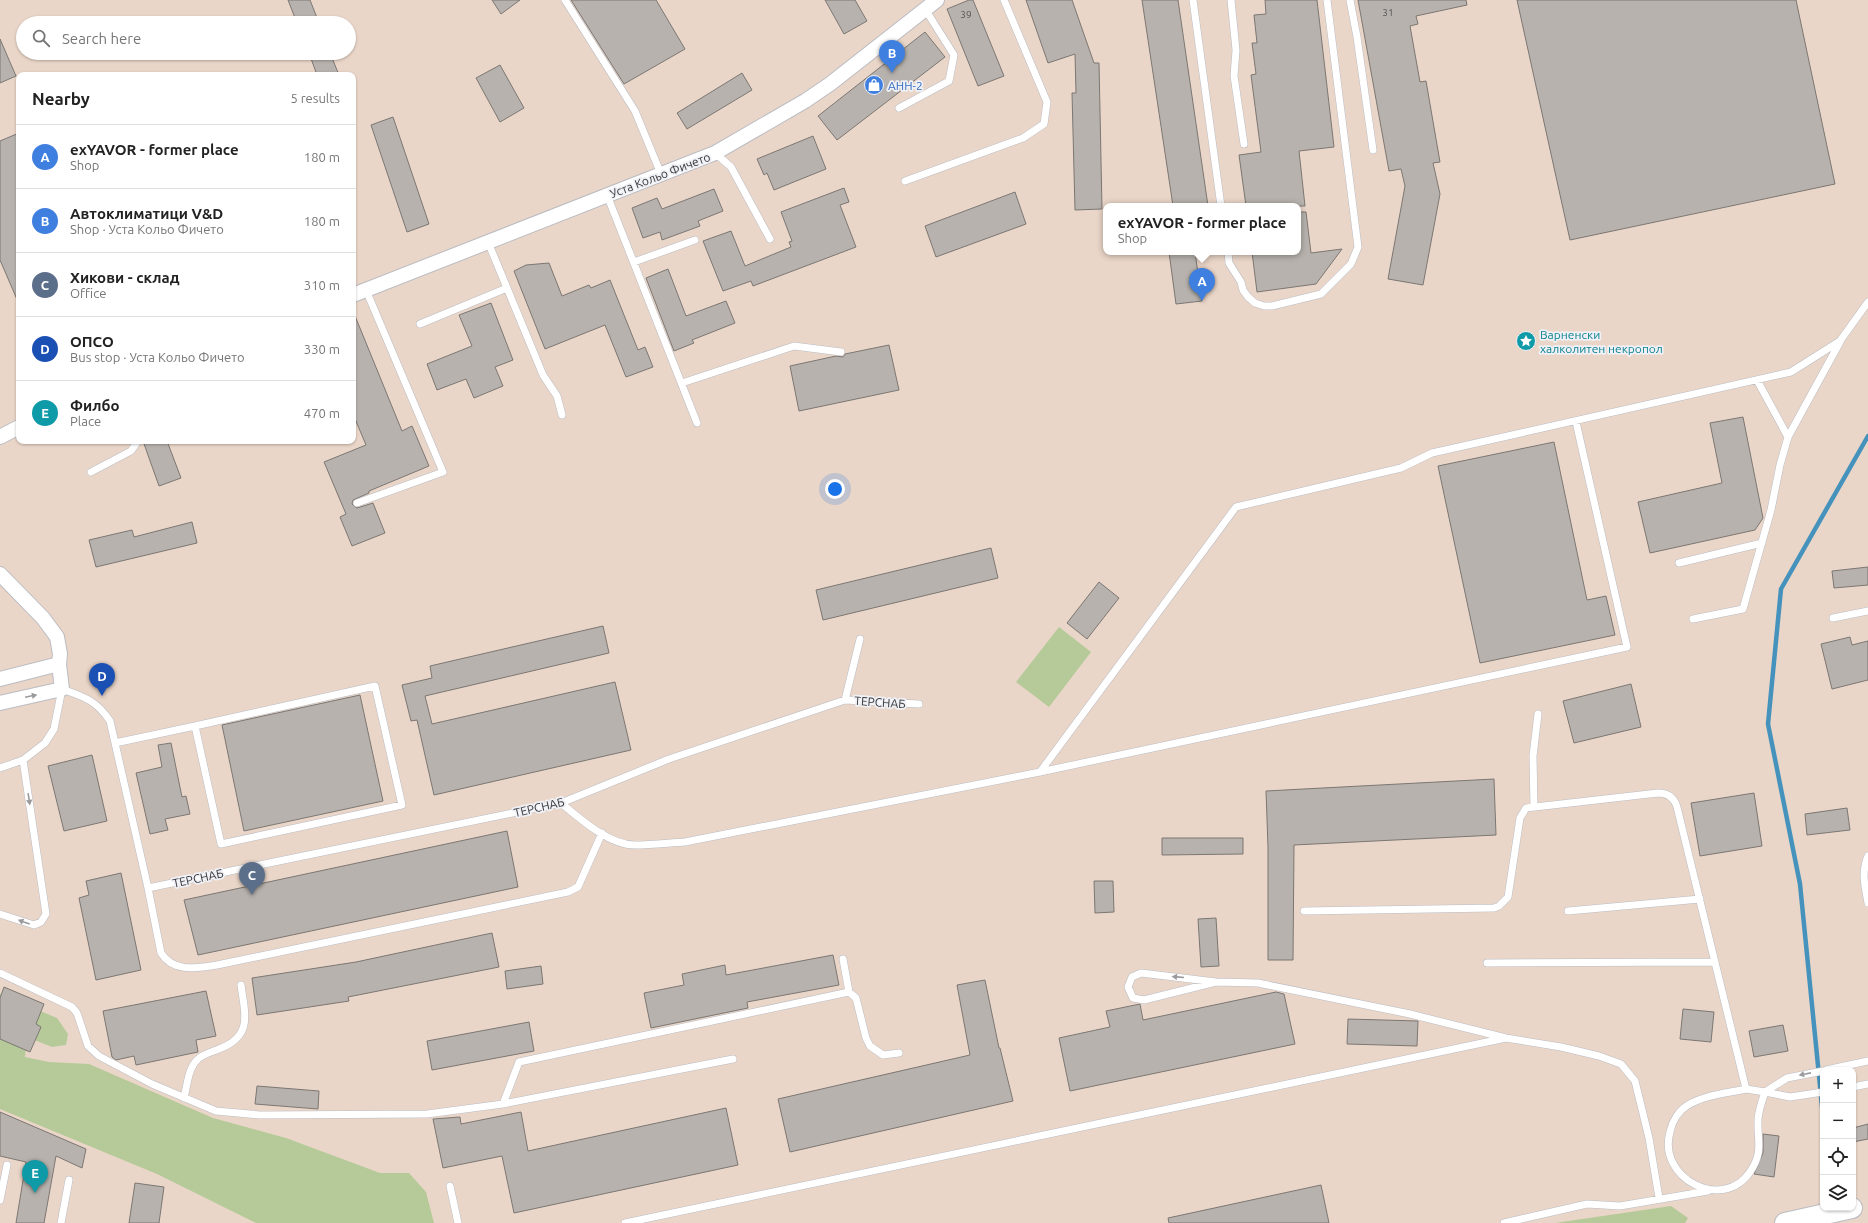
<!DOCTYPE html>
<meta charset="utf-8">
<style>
body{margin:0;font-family:Ubuntu,sans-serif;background:#f2f2f2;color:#222}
.controls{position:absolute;right:12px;bottom:12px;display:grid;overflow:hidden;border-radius:8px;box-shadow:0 1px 3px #0004}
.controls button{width:36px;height:36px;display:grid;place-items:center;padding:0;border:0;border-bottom:1px solid #e0e0e0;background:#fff;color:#222;font:20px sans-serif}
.you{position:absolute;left:835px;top:489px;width:14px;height:14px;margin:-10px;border:3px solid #fff;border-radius:50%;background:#1a73e8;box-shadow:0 0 0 6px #1a73e833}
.badge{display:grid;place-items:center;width:26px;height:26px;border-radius:50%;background:#0b8043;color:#fff;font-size:13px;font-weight:700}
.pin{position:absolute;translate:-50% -33px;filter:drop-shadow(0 1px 2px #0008)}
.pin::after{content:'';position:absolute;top:21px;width:14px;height:12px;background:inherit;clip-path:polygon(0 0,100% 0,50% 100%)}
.popup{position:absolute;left:1103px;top:203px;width:198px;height:52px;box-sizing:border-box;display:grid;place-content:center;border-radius:8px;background:#fff;filter:drop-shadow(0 1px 3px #0005);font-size:13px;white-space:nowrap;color:#767676}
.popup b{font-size:15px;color:#222}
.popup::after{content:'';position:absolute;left:50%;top:100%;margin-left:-8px;border:8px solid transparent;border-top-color:#fff}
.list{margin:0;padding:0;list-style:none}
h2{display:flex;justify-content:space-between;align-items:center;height:52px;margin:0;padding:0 16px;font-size:17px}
h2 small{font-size:13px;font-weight:400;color:#767676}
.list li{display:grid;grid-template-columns:26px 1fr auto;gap:12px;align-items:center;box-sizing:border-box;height:64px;padding:0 16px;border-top:1px solid #e0e0e0}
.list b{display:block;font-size:15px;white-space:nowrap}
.list p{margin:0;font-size:13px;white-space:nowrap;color:#767676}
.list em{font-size:13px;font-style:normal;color:#767676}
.icon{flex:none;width:22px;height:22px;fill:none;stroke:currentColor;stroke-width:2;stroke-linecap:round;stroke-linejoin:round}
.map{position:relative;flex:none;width:1868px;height:1223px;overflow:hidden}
.search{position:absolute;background:#fff;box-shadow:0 1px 3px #0004;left:16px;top:16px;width:340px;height:44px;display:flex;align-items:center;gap:10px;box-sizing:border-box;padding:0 14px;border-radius:22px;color:#767676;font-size:15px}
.panel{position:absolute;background:#fff;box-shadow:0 1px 3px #0004;left:16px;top:72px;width:340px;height:372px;border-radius:8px}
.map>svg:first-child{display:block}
</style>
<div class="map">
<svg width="1868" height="1223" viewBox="0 0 1868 1223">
<rect width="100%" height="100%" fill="#e3e4ea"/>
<path fill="#ead6c8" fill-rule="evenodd" d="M0,0H1868V1223H0ZM23,23H349V53H23ZM19,75H353V441H19ZM1106,206H1298V252H1106ZM1823,1070H1853V1208H1823Z"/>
<path fill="#b5ca98" d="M1059,627L1091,652L1049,707L1016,682Z
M0,994L57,1018L68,1034L66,1045L52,1047L27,1037L25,1057L49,1062L89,1064L213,1118L286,1138L380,1173H409L426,1192L434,1223H256L157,1174L0,1109Z
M1671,1206L1688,1218L1685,1223H1555Z"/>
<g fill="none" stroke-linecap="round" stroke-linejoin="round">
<path stroke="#4593bc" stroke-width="4.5" d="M1823,1116L1800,884L1768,724L1781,589L1868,436"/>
</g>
<path fill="#b7b2ad" stroke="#7c7773" d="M288,0H310L319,23H297Z
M492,0H520L501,14Z
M571,0H656L685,49L624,84Z
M825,0H855L867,21L844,34Z
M969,0H973L1004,76L978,86L947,9Z
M1026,0H1072L1094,63H1099L1102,209L1075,210L1072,93H1076L1075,54L1048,63Z
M1142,0H1178L1208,206H1173Z
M1265,0H1317L1334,147L1299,151L1305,206H1246L1239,155L1261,152L1251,75L1256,74L1252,43H1257L1254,15L1266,14Z
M1358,0H1466L1467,5L1416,16L1418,24L1410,26L1420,82L1426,81L1440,162L1433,163L1440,194L1423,285L1388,279L1405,186L1401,169L1389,171Z
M1517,0H1796L1835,184L1570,240Z
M925,32L945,57L837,140L818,116Z
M0,39L16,76L0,83Z
M309,53H330L339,75H317Z
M500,65L524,108L500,122L476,78Z
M742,73L752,90L687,129L677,113Z
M393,117L429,224L407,232L371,125Z
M19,133V304L0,260V141Z
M813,136L826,169L774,190L767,173L764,175L757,159Z
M844,188L849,202L840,205L856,247L753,286L751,281L723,291L703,241L731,231L745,266L791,247L789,242L792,241L781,212Z
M714,189L723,211L698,221L700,226L662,240L660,232L643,238L632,208L657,198L662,209Z
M1015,192L1026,224L936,257L925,226Z
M1298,212H1306L1311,253L1342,249L1316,284L1257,292L1252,252H1298Z
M1169,252H1195L1202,301L1176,304Z
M549,263L562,296L589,285L591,288L610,280L638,350L645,347L653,367L626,377L605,325L545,349L514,271L526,265Z
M668,269L686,316L726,301L735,323L692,340L694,343L674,351L646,278Z
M491,303L513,360L495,367L503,386L474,398L466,379L437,390L427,364L472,346L459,315Z
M353,311L402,431L412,426L429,466L369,491V493L353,500L352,504L357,508L373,503L385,533L352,546L340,517L346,514L324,462L366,445L353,414Z
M889,345L899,390L799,411L790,366L836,356L843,357L845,354Z
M1743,417L1763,518L1755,530L1650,553L1638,502L1722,483L1710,423Z
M143,441H167L181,478L159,486Z
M1554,442L1587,600L1606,596L1615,635L1480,663L1438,466Z
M192,522L197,543L96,567L89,540L132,530L134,537Z
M991,548L998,578L823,620L816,590Z
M1868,567V585L1834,588L1832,571Z
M1099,582L1119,598L1087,639L1067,623Z
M603,626L609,653L425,696L432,724L615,682L631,750L434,795L417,720L411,721L402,685L432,678L430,666Z
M1850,637L1852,645L1868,641V680L1832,689L1821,644Z
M1631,684L1641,727L1574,743L1563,701Z
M360,695L383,801L244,831L222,725Z
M171,743L182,797L186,796L190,814L165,819L168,830L150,834L136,773L162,767L158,745Z
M92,755L107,821L64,831L48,766Z
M1494,779L1496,835L1294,845L1293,960H1268V847L1266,791Z
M1754,793L1762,846L1700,856L1691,803Z
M1847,808L1850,830L1807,835L1805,814Z
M507,831L518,887L198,955L184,900Z
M1162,838H1243V854L1162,855Z
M121,873L141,970L96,980L79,898L89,895L86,881Z
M1094,881H1113L1114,912L1095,913Z
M1216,918L1219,966L1201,967L1198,919Z
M492,933L499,967L348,997L349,1001L257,1015L252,978L356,962Z
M833,955L839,985L747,1002L748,1008L651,1028L644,993L684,985L682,974L725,965L726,975Z
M541,966L543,984L507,989L505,971Z
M985,980L999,1048H1000L1013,1101L790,1152L778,1099L970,1055L957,985Z
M4,987L44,1004L36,1024L41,1027L30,1052L0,1039V998Z
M206,991L216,1036L196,1040L198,1052L136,1065L134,1056L116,1060L112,1057L103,1011Z
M1276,992L1284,994L1295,1044L1070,1091L1059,1038L1110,1027L1106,1011L1140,1004L1143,1020Z
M1683,1009L1714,1012L1711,1042L1680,1039Z
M1348,1019L1418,1021L1417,1046L1347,1044Z
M529,1022L534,1051L432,1070L427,1041Z
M1783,1025L1788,1051L1754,1057L1749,1031Z
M257,1086L319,1091L318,1109L255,1104Z
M726,1108L738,1165L514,1213L502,1156L443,1168L433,1119L460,1117L461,1124L521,1112L528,1151Z
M0,1112L86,1149L82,1168L56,1156L44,1223H16L26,1162L0,1156Z
M1868,1124V1139L1853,1142V1128Z
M1763,1134L1779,1136L1774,1177L1754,1174L1763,1153Z
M135,1183L164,1187L159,1223H129Z
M1321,1185L1329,1223H1169L1168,1218Z"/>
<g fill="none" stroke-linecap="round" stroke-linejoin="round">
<defs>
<path id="service" d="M565,0L635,111L661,174
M1193,0L1221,206
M1231,0L1236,50L1234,76L1244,144
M1350,0L1357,37L1373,150
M899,108L949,81L954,55L925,9
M715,153L731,167L770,239
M905,181L1023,138L1044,124L1047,102L1004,0
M607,195L697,423
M488,242L543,375L557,396L562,415
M1228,252L1229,263L1241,282L1243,290L1248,297L1255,303L1264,306H1272L1321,294L1351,264L1358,247L1327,0
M634,262L695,240
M420,324L507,288
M1757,380L1788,437
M682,383L794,346L841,352
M91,472L131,451L138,441
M357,503L443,472L366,290
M1679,563L1762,543
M1833,618L1868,611
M1693,619L1743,609L1771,510L1780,465L1788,437L1840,342
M845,700L860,639
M115,743L195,726L221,844L402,805L375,686L195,726
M0,768L23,760L45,743L54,729L62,689C84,697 96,700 110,721L148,888L161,953C174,973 196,968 217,965L568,892L578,887L602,833
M1040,772L1236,507L1401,468L1432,453L1791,372L1840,341L1868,302
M561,803C580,819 609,845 635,845C652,845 668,843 685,842L1040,772L1627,647L1576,422
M1534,807L1533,756L1538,714
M1868,856C1861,872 1865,887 1868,903
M148,888L561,803L669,759L845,700L919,704
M1304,911L1494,908L1499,906L1508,897L1520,818L1526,808L1658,793C1667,793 1674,797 1677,807L1746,1089
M1568,911L1700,899
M0,914L34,925L41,922L46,914L23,760
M1487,963L1715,962
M0,973L72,1007L77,1013L88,1046L99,1056L152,1084L216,1111L260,1115L427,1114L503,1104L519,1062L849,992L843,959
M1216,982L1144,1000L1133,998L1128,987L1132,977L1141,973L1216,982L1258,983L1410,1014L1506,1038L1561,1047L1599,1056L1621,1064L1635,1081L1649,1138L1659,1198
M849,992L856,998L866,1038L870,1046L883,1055L899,1053
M1826,1070L1868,1061
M1823,1071L1787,1078L1765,1092L1790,1097L1823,1092
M1853,1087L1868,1084
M1746,1089L1765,1092C1762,1101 1759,1109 1758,1119C1757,1141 1764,1151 1750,1172C1723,1212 1657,1179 1670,1132C1672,1122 1678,1111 1688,1105C1704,1095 1728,1093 1746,1089Z
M184,1098C187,1086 188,1069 197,1060C202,1054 212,1052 219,1049C253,1036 245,1015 241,985
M503,1104L733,1059
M450,1186L458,1223
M0,1200L7,1165
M61,1223L69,1180
M625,1223L1506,1038
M1504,1223L1587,1204L1620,1206L1708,1191"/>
<path id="minor" d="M353,295L715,153L805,101L830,84L937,0
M0,437L19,427
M0,574L43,618L57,637L60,654L59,664L62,689L0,703
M0,679L59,664"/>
<path id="secondary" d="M1785,1223L1852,1208"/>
</defs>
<use href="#service" stroke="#bbbcc2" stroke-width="8"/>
<use href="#minor" stroke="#bbbcc2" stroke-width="16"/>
<use href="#secondary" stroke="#bbbcc2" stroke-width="22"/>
<use href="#service" stroke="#fff" stroke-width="7"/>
<use href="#minor" stroke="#fff" stroke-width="14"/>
<use href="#secondary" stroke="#fff" stroke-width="20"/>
</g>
<defs><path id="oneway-solid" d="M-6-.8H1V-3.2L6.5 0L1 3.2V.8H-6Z"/></defs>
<g fill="#9a9a9c">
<use href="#oneway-solid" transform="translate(31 696) rotate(-12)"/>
<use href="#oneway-solid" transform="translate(29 799) rotate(81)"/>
<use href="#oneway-solid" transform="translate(24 922) rotate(-160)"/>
<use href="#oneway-solid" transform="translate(1178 977) rotate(-175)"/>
<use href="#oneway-solid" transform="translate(1805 1074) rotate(169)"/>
</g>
<defs>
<symbol id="shop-disc" viewBox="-11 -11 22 22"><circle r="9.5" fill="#3f7fe0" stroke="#f0f1f7"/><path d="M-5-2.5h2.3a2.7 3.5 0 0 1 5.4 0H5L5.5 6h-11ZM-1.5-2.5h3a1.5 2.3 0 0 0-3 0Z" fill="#fff"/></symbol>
<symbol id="sight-disc" viewBox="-11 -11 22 22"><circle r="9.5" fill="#0f9aa8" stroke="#f0f1f7"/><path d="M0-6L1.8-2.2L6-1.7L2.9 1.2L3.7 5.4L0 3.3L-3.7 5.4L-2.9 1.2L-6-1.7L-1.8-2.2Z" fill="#fff"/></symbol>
</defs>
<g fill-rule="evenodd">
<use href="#shop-disc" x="863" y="74" width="22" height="22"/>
<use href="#sight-disc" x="1515" y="330" width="22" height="22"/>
</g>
<g text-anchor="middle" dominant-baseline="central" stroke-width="3.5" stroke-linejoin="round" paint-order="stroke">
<g font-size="10" fill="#565555">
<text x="1388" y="12">31</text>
<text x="966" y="14">39</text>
</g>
<g font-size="12" fill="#366cbe" stroke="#f0f1f7" text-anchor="start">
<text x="888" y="85">АНН-2</text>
</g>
<g font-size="12" fill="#363638" stroke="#f0f1f7">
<text transform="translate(660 175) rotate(-21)">Уста Кольо Фичето</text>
<text transform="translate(880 702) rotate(4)">ТЕРСНАБ</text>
<text transform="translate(539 807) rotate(-13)">ТЕРСНАБ</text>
<text transform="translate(198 878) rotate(-12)">ТЕРСНАБ</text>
</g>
<g font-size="12" fill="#0d838f" stroke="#f0f1f7" text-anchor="start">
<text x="1540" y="334">Варненски<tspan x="1540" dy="14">халколитен некропол</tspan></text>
</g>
</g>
</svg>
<div class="controls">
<button>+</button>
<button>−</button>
<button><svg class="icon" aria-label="locate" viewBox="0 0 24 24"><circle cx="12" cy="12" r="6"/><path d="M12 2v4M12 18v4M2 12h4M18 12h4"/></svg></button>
<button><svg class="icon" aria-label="layers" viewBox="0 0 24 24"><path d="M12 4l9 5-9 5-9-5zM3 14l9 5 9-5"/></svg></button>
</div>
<div class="you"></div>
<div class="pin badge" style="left:1202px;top:301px;background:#3f7fe0">A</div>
<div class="popup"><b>exYAVOR - former place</b>Shop</div>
<div class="pin badge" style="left:892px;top:73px;background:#3f7fe0">B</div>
<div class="pin badge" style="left:252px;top:895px;background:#5c6f8a">C</div>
<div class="pin badge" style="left:102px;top:696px;background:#1a4fb4">D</div>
<div class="pin badge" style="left:35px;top:1193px;background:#0f9aa8">E</div>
<div class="search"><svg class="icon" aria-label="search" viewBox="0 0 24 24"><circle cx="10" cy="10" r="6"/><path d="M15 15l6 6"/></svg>Search here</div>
<section class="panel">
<h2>Nearby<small>5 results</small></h2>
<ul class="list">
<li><span class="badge" style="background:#3f7fe0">A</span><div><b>exYAVOR - former place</b><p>Shop</p></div><em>180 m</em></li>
<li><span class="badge" style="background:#3f7fe0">B</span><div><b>Автоклиматици V&amp;D</b><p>Shop · Уста Кольо Фичето</p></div><em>180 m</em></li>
<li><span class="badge" style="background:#5c6f8a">C</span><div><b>Хикови - склад</b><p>Office</p></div><em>310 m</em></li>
<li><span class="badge" style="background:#1a4fb4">D</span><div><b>ОПСО</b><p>Bus stop · Уста Кольо Фичето</p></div><em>330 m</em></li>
<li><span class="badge" style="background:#0f9aa8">E</span><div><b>Филбо</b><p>Place</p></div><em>470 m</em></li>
</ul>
</section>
</div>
